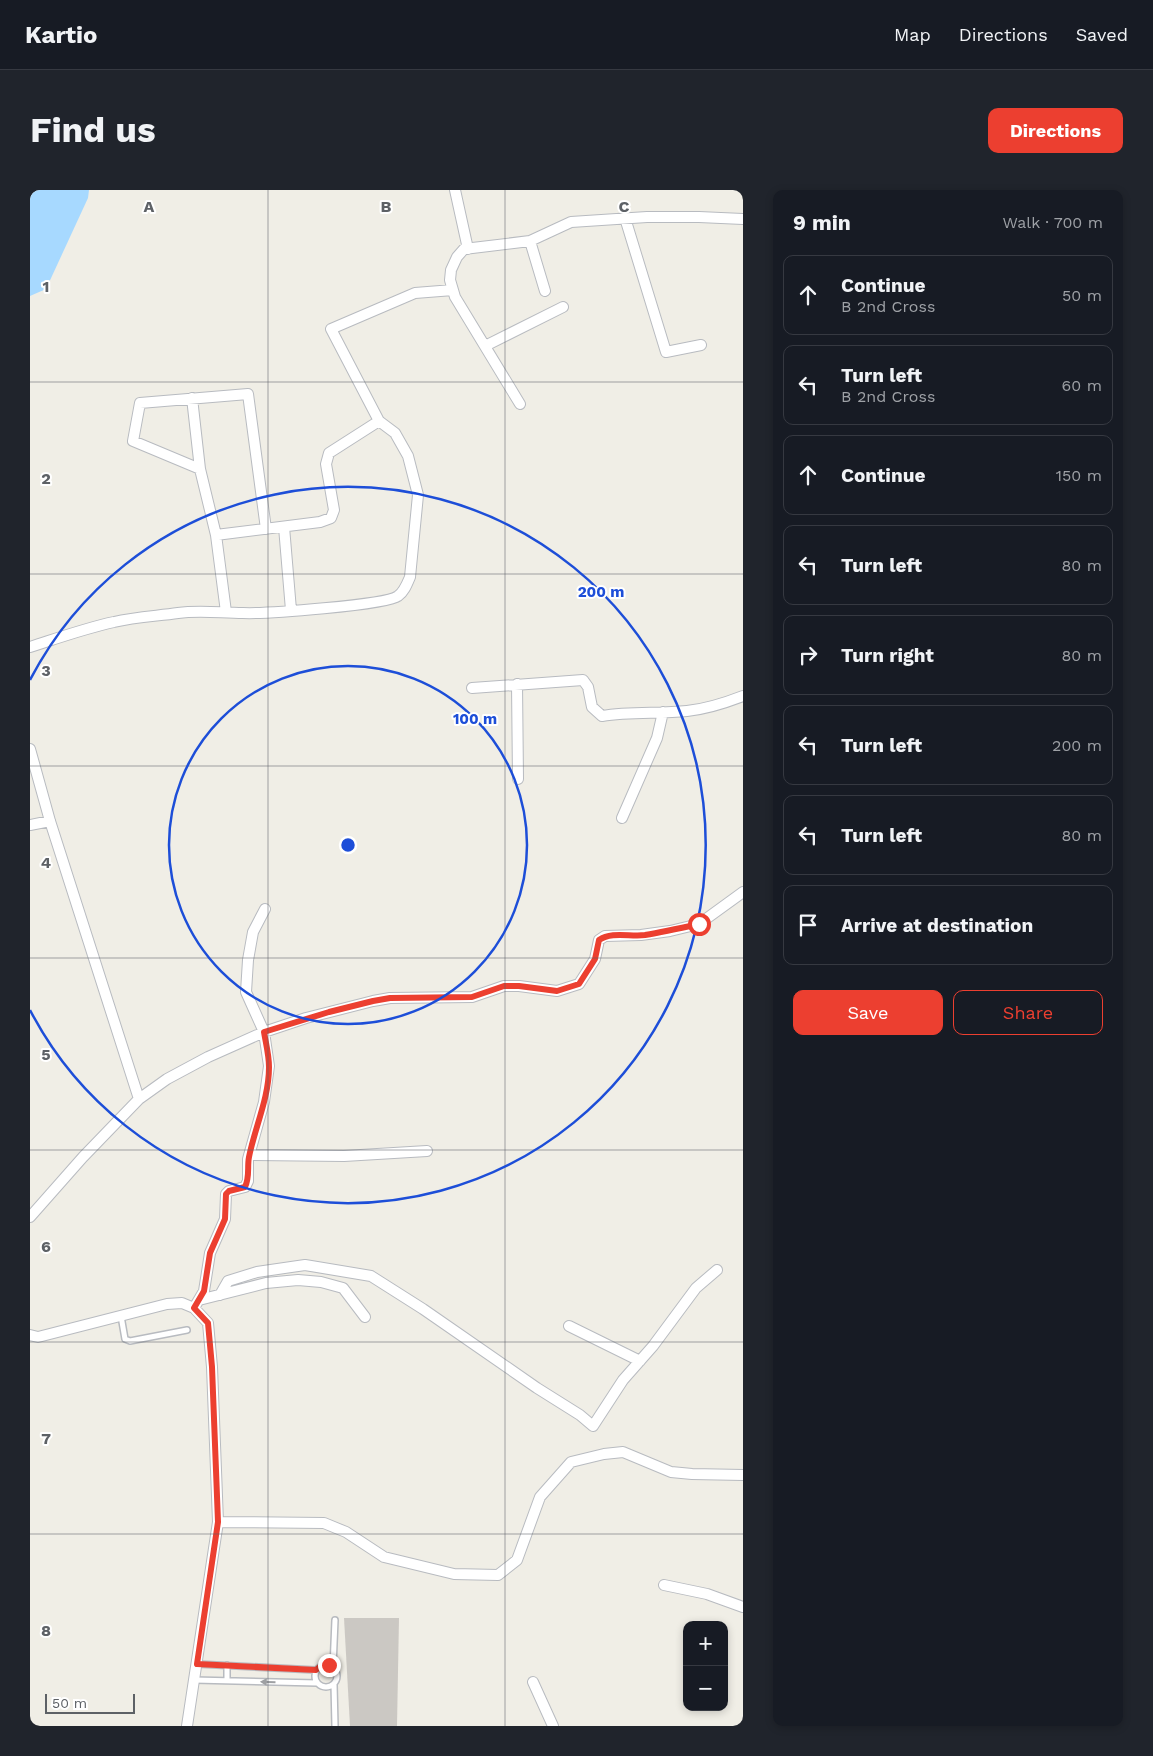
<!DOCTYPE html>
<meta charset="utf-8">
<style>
body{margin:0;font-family:"Work Sans",sans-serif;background:#20242c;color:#f1f3f6}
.controls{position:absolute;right:15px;bottom:15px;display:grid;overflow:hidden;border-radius:10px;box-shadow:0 2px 8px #0003}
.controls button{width:45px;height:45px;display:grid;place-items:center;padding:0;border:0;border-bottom:1px solid #363941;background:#171b24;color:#f1f3f6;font:25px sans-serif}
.scale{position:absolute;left:15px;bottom:12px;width:90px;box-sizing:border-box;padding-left:5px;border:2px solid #5d6166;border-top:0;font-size:14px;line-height:18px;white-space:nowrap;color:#5d6166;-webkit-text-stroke:4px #fff;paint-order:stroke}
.stop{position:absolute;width:15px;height:15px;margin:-11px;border:4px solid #ec3f30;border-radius:50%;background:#fff}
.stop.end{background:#ec3f30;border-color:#fff;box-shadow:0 1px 5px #0008}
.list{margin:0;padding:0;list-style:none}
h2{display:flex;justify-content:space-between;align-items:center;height:65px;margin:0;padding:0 20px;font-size:21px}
h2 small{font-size:16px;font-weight:400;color:#9ea1a6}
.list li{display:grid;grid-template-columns:32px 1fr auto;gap:15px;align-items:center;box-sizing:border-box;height:80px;margin:0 10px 10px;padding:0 10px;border:1px solid #363941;border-radius:10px}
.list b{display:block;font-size:19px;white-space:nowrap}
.list p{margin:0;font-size:16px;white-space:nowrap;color:#9ea1a6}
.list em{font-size:16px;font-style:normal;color:#9ea1a6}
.actions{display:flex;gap:10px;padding:15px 20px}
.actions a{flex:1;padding:11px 0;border:1px solid #ec3f30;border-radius:10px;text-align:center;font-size:18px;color:#ec3f30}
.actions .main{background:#ec3f30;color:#fff}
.icon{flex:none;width:28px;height:28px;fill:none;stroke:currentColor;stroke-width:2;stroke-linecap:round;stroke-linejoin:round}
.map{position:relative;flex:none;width:713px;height:1536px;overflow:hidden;border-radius:10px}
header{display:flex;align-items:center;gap:30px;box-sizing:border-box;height:70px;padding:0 25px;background:#171b24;border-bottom:1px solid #363941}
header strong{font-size:24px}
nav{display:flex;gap:28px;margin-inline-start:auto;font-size:18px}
.intro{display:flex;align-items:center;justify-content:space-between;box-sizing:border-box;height:120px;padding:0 30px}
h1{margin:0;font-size:35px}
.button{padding:12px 22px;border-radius:10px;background:#ec3f30;color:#fff;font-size:18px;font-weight:700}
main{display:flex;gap:30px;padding:0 30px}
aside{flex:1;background:#171b24;border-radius:10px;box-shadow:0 2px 8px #0003}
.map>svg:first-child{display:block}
</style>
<header>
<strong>Kartio</strong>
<nav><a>Map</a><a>Directions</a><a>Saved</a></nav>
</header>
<div class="intro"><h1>Find us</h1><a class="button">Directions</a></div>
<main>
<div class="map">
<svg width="713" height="1536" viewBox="0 0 713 1536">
<rect width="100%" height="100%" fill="#f0eee6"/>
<path fill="#a7d9ff" d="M0,0H59L58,8L16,99L0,106Z"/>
<path fill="#cbc8c3" d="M314,1428H369L367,1536H320Z"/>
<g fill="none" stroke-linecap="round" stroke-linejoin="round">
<defs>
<path id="lane" d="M91,1126L95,1149L100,1151L157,1140
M167,1474L286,1480
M285 1486a11 11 0 1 1 22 0a11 11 0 1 1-22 0Z
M303,1477L305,1430
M164,1490L287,1493
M197,1491V1475
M304,1494L305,1536"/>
<path id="street" d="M425,0L438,59
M595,28L636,162L671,155
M500,51L515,101
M455,156L533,117
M162,208L170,279
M490,214L425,107L420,90L421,80L427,67L434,59L500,51L541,32L617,27H669L713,29
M254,337L261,420
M186,345L290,332L301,328L304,320L296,274L299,263L349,231
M196,422L186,345L170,279L103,251L110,213L218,204L236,339
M0,457C28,448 56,438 84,432C105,427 127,426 148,423C170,420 191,423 213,423C233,424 357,415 368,406C374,402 377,394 380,387L388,305L378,266L365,243L349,231L301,139L385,103L423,100
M487,494L488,589
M442,498L553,490L558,497L562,517L572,526C600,521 629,524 657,521C677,519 695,513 713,506
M0,559L20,631L109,909
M592,628L627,548L633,522
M0,635L20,631
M219,965L314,966L397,961
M0,1027L53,967L109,909L137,889L178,867L234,842L276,828L343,811L360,808L442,807L474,796H489L527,801L549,794L565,769L569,750L575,746L611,745L640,741L669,734L713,702
M190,1105L198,1091L227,1082L275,1075L341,1086L393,1119L507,1198L550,1225L563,1236L593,1190L623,1156L666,1098L687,1080
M169,1110L236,1093L268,1090L291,1092L313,1098L335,1127
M164,1118L174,1101L180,1063L195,1029L196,1004L199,1001L215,997L218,991V969L234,912L239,876L234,842L216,802L218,770L223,742L235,719
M539,1136L610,1171
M0,1145L8,1147L137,1114L152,1113L164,1118L178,1133L182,1177L188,1332L157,1536
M188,1332L294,1333L316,1342L354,1367L424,1384L468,1385L487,1370L510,1307L541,1272L574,1264L593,1262L641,1282L662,1284L713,1285
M634,1395L677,1404L713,1417
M503,1492L523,1536"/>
</defs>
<use href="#lane" stroke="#b8bbc0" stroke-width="8"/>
<use href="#street" stroke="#b8bbc0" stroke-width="12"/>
<use href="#lane" stroke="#fff" stroke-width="5"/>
<use href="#street" stroke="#fff" stroke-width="10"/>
</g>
<defs><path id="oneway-solid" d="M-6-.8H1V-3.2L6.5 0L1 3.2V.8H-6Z" transform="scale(1.25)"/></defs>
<use fill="#9ea0a3" href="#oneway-solid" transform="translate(238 1492) rotate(-178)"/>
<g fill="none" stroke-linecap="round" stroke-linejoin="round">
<path stroke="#ec3f30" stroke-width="6" d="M299,1475H292L286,1480L167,1474L188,1332L182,1177L178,1133L164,1118L174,1101L180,1063L195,1029L196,1004L199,1001L215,997C220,987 217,977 219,967C225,937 239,908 239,877C239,865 236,854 234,842L299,822L343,811L360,808L442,807L474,796H489L527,801L549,794L565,769L569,750C582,741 600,747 615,745C633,742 651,738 669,734"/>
</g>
<path fill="none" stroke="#5d6166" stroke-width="1" stroke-opacity="0.55" d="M238,0V1536M475,0V1536M0,192H713M0,384H713M0,576H713M0,768H713M0,960H713M0,1152H713M0,1344H713"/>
<g fill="none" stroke="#1d4ed8" stroke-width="2.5">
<circle cx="318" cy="655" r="179"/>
<path d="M0 490A358 358 0 1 1 0 820"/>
</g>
<g font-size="16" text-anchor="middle" font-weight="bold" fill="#5d6166" stroke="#fff" stroke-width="4" stroke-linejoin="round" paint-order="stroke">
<text x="119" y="22">A</text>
<text x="356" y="22">B</text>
<text x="594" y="22">C</text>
<text x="16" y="102">1</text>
<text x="16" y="294">2</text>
<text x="16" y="486">3</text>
<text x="16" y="678">4</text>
<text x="16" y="870">5</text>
<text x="16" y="1062">6</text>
<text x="16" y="1254">7</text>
<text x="16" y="1446">8</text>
</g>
<circle cx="318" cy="655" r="8" fill="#1d4ed8" stroke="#fff" stroke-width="2.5"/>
<g font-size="15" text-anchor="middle" font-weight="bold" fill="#1d4ed8" stroke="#fff" stroke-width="4" stroke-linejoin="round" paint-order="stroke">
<text x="571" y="407">200 m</text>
<text x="445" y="534">100 m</text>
</g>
</svg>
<div class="controls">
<button>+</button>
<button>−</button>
</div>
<div class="scale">50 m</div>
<div class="stop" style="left:669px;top:734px"></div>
<div class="stop end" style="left:299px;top:1475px"></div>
</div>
<aside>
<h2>9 min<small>Walk · 700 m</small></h2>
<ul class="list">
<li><svg class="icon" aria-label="ahead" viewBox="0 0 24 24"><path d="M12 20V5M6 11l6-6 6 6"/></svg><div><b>Continue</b><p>B 2nd Cross</p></div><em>50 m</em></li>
<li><svg class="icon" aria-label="left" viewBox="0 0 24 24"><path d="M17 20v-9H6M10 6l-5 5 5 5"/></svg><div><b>Turn left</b><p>B 2nd Cross</p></div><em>60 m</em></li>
<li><svg class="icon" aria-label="ahead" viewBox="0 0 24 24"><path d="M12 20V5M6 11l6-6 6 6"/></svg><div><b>Continue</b></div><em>150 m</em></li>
<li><svg class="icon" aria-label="left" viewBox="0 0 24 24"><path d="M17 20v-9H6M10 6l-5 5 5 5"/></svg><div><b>Turn left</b></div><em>80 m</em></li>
<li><svg class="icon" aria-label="right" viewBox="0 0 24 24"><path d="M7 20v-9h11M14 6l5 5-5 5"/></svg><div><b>Turn right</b></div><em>80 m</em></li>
<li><svg class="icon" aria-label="left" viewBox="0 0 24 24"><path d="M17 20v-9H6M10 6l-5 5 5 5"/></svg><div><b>Turn left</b></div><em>200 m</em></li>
<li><svg class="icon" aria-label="left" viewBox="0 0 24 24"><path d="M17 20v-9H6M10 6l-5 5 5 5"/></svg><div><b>Turn left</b></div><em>80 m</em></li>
<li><svg class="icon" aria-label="arrive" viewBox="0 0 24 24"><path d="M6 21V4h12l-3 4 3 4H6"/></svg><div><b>Arrive at destination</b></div></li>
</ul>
<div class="actions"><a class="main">Save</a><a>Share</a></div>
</aside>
</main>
